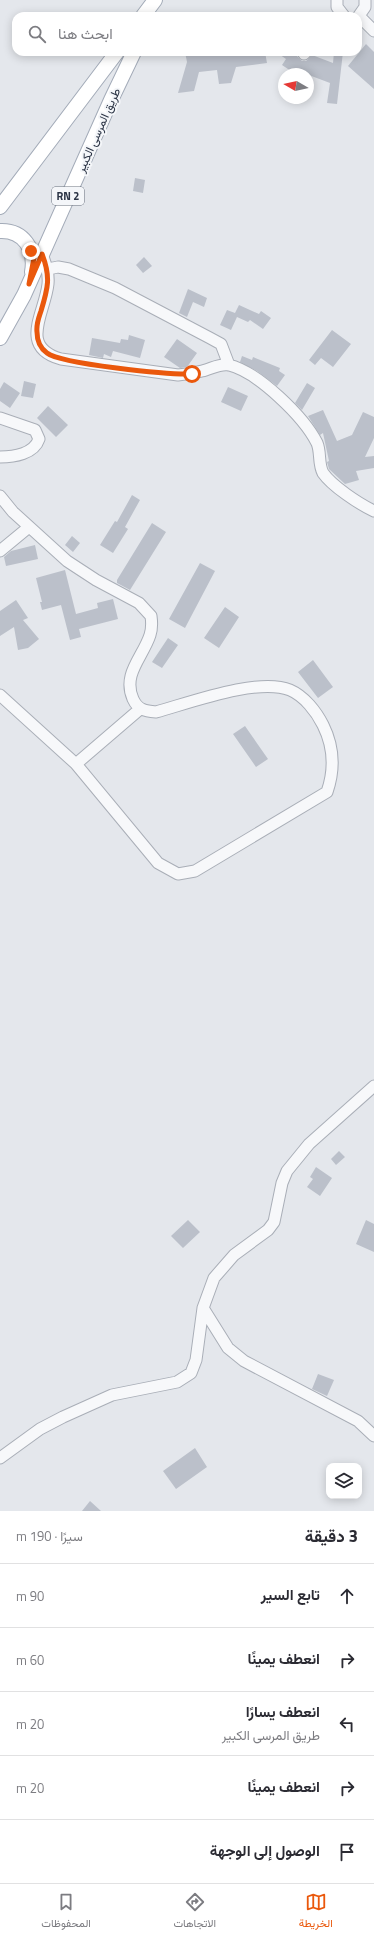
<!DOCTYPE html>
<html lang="ar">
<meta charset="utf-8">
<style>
body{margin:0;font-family:"Titillium Web",Vazirmatn,sans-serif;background:#f2f2f3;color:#2b2b33;direction:rtl}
.controls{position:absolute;right:12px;bottom:12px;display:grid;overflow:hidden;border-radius:8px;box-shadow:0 2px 10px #0003}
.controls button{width:36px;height:36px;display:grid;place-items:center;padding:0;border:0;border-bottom:1px solid #e1e1e2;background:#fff;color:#2b2b33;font:20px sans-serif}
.compass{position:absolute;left:278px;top:68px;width:36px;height:36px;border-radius:50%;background:#fff;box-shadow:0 2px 10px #0003;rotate:279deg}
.stop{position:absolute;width:12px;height:12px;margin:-9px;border:3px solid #ea580c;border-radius:50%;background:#fff}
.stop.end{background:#ea580c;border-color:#fff;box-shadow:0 1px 4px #0008}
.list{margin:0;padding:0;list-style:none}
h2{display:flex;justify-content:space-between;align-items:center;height:52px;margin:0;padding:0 16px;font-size:17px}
h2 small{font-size:13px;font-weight:400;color:#7c7c81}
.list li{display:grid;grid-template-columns:26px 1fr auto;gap:12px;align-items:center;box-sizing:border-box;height:64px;padding:0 16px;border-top:1px solid #e1e1e2}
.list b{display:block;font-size:15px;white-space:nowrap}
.list p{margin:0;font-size:13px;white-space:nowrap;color:#7c7c81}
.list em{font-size:13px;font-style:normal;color:#7c7c81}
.icon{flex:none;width:22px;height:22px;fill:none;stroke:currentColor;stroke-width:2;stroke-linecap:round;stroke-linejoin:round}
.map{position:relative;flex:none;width:374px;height:1511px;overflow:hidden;direction:ltr}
.search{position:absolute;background:#fff;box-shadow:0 2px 10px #0003;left:12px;right:12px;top:12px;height:44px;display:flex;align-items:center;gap:10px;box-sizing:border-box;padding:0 14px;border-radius:12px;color:#7c7c81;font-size:15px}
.sheet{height:372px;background:#fff}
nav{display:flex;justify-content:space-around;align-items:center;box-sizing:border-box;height:56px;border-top:1px solid #e1e1e2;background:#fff;font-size:11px;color:#7c7c81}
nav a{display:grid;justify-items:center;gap:2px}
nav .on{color:#ea580c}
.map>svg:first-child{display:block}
</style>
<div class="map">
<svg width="374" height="1511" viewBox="0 0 374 1511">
<rect width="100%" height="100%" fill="#e4e7ec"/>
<path fill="#bbc0ca" d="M366,44L374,52V89L348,66Z
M185,52H265L267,63L236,67L231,83L219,84L217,70L199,72L194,91L178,93L187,62Z
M276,52H297V56L302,61H306L312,55L333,63L334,52H343L337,104L327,103L330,83L293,69L291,71L282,65L286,59Z
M135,178L145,180L143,193L133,191Z
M144,257L152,266L143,273L136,265Z
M188,289L207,298L204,307L193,302L187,317L179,313Z
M239,305L259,314L261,311L271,318L263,329L250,320L248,322L237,317L231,330L220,325L227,310L235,313Z
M332,330L351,344L333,367L321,358L315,365L309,360Z
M129,335L145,340L140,358L113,351L111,357L104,354L103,358L89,355L92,338L120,343L121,339L128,340Z
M177,339L197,353L187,367L180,368L164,357Z
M242,356L252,360L253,357L280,368L279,371L285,375L277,386L257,371L240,362Z
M24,381L36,384L33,398L21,396Z
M4,382L20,393L10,408L0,401V389Z
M307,383L315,388L302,410L295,403Z
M228,387L248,396L241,411L221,402Z
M48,406L68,425L56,437L37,418Z
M323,410L337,441L352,435L363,412L374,417V438L365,457L374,456V468L356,471L359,480L345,484L329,469L327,462L329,461L323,433L320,435L308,416Z
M132,495L140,500L125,527L128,529L113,553L100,545L115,521L117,522Z
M152,523L166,532L130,590L117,583V580Z
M72,536L80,543L73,552L65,545Z
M35,545L38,559L6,566L4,557L11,551Z
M200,563L215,571L185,628L169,619Z
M65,570L76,614L98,608L97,603L113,599L118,619L79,629L81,637L70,640L61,605L42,610L40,602H42L36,578Z
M16,600L28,618L23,620L39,639L28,648L18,650L14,627L0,636V611Z
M225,607L239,617L219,648L204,638Z
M168,638L178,645L162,668L152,662Z
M313,660L333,687L318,698L298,672Z
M245,726L268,759L256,767L233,734Z
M339,1151L345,1157L336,1165L331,1159Z
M316,1167L332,1178L320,1196L307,1187L313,1179L310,1177Z
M188,1220L200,1232L183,1248L171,1236Z
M366,1220L374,1224V1252L356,1244Z
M318,1374L334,1380L327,1396L312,1389Z
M195,1448L207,1467L176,1489L163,1471Z
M90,1501L101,1511H82Z"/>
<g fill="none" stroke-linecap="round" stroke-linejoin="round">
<defs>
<path id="minor" d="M337,0V7L344,16
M359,16L374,31
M358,17L365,7V0
M304,54L306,52
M42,254C46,265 49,273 48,284C45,313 18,347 61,359L178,375C187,374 194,373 202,371C211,369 220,363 229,365C258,372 304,417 317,443C321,452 318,464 323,473C332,486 359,504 374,511
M48,269L58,267L69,269L115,288L210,338L221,344L229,365
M0,418L35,430L39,439C34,454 14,457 0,457
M0,496L13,512L67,561L96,580L139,603L151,616C152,623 152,629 150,635C143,657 122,674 133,699C138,710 145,711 156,712C189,703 258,677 290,690C304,696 316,711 323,725C334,747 335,769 327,792L195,871L178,874L158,863L76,764L0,695
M0,551L29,527
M76,764L140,709
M203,1308L228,1348L244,1361L358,1421L374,1436
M0,1458L40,1429L63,1417L112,1395L177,1382L191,1373L196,1360L203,1308L214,1278L234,1255L268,1230L274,1222L282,1183L287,1171L309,1144L374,1086"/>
<path id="major" d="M143,16L155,0
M0,207L117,52
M0,231C24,230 36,250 32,272
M0,338L24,295L111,100L134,52"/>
</defs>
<use href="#minor" stroke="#a9aeb7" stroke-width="13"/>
<use href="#major" stroke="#a3abb8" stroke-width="16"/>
<use href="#minor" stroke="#f7f8fa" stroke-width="11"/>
<use href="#major" stroke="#fff" stroke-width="14"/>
</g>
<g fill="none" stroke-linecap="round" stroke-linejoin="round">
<path stroke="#ea580c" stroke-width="5" d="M31,251L34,258L29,284L42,254C51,277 48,288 41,311C39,317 36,324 37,332C37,340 40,348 47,353C61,364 170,375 192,374"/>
</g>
<g text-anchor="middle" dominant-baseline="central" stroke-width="4" stroke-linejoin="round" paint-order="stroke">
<rect fill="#f4f6f9" stroke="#676e7b" stroke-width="1" x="52" y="187" width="32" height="18" rx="3"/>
<g font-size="11" font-weight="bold" fill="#2b3445">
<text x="68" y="196">RN 2</text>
</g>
<g font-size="12" fill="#2b3445" stroke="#f4f6f9">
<text transform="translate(98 130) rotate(-66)">طريق المرسى الكبير</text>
</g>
</g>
</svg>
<div class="controls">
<button><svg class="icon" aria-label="layers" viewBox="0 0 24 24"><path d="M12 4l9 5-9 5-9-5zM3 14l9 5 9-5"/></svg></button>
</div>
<svg class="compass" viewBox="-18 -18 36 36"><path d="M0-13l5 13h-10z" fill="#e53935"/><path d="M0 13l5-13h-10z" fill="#7c7c81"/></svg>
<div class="stop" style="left:192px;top:374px"></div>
<div class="stop end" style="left:31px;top:251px"></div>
<div class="search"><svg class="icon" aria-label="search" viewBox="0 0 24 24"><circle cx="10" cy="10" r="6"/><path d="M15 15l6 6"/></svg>ابحث هنا</div>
</div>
<section class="sheet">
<h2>3 دقيقة<small>سيرًا · 190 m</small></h2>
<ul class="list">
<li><svg class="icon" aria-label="ahead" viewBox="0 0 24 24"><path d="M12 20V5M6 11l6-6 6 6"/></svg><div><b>تابع السير</b></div><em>90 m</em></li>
<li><svg class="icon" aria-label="right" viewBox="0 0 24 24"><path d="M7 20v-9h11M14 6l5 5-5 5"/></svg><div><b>انعطف يمينًا</b></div><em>60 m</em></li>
<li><svg class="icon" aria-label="left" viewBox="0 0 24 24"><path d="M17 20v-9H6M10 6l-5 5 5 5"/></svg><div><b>انعطف يسارًا</b><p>طريق المرسى الكبير</p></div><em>20 m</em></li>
<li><svg class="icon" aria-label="right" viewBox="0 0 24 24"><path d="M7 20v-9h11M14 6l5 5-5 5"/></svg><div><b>انعطف يمينًا</b></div><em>20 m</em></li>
<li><svg class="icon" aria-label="arrive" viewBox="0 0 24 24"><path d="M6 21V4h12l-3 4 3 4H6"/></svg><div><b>الوصول إلى الوجهة</b></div></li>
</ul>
</section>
<nav>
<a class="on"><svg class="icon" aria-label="map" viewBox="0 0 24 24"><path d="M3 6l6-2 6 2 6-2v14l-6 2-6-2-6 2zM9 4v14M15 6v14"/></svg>الخريطة</a>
<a><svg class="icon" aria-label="directions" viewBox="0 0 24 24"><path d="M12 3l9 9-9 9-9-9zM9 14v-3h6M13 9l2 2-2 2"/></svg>الاتجاهات</a>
<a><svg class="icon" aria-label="saved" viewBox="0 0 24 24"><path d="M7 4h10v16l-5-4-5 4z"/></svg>المحفوظات</a>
</nav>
